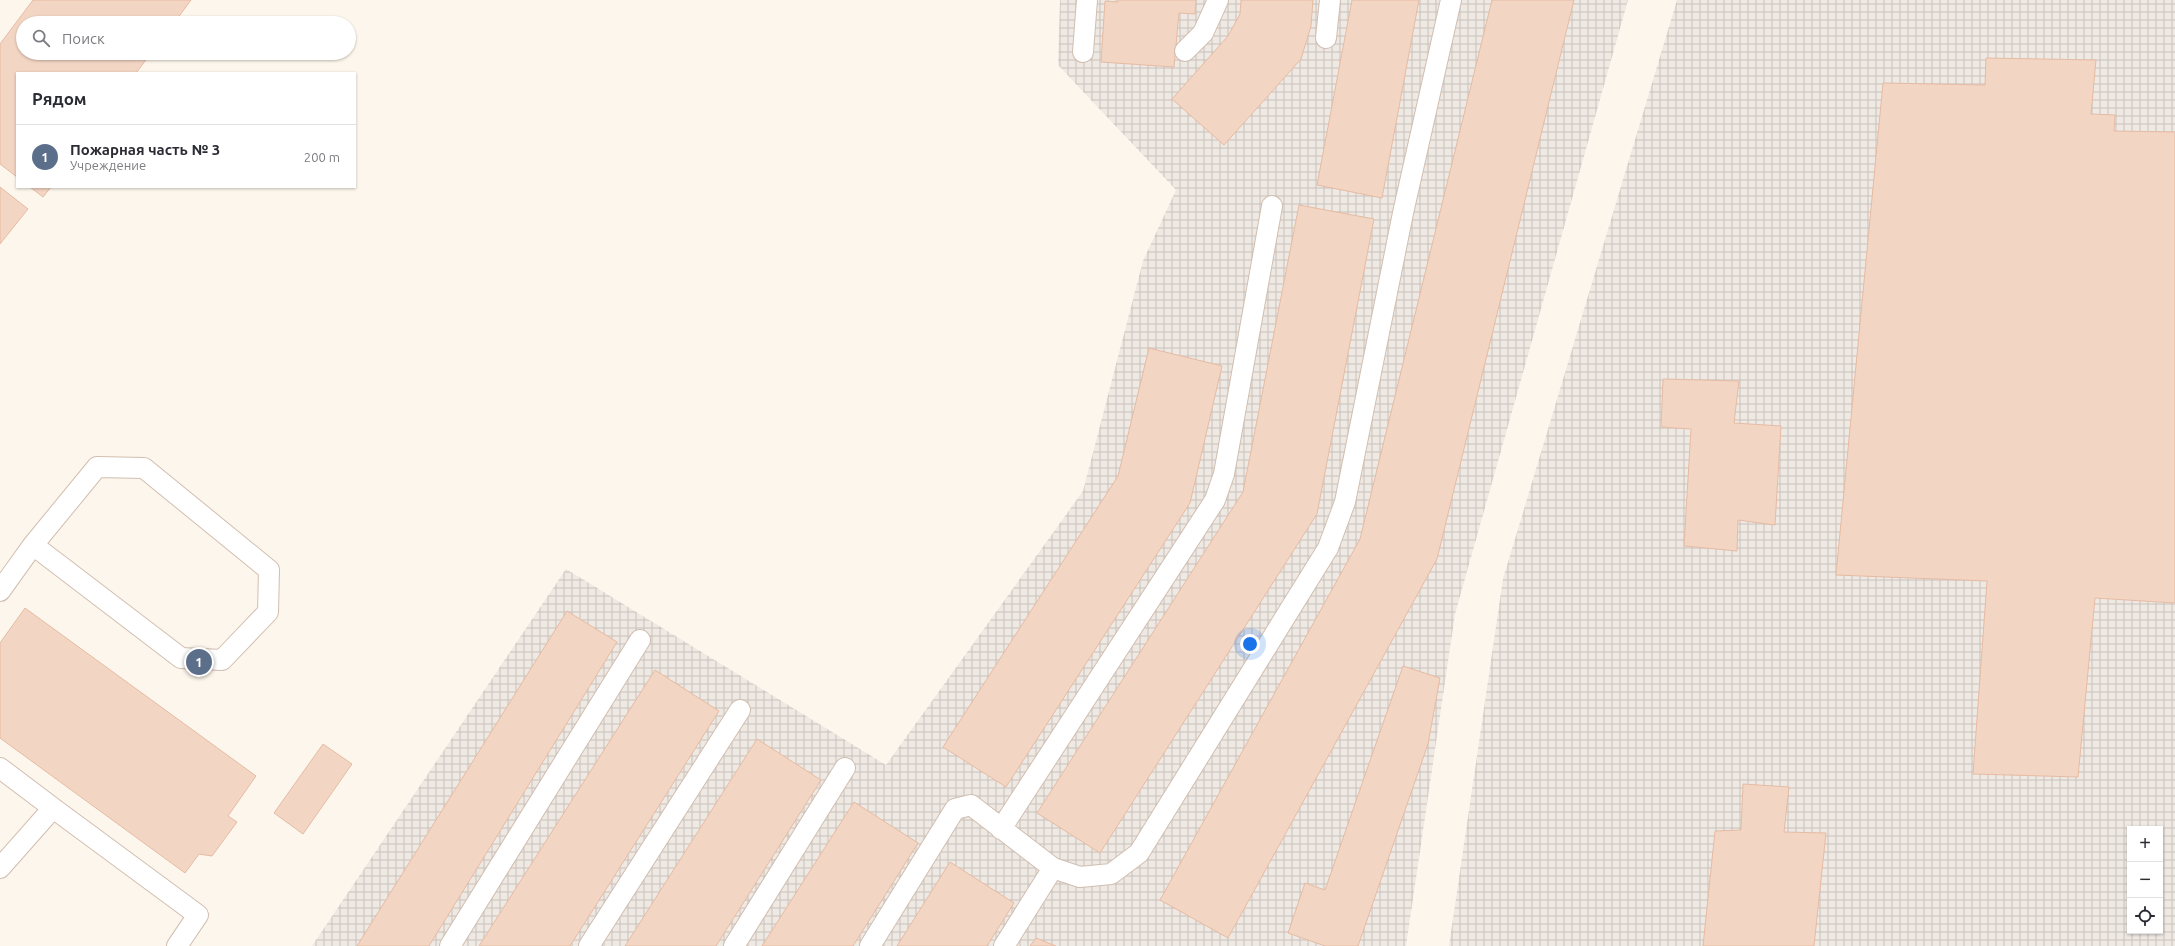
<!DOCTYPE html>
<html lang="ru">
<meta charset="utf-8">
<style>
body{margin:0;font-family:Ubuntu,sans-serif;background:#f2f2f3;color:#2b2b33}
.controls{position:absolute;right:12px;bottom:12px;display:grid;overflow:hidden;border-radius:0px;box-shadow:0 1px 3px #0004}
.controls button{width:36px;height:36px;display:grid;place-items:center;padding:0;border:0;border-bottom:1px solid #e1e1e2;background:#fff;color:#2b2b33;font:20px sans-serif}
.you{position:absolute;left:1250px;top:644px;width:14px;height:14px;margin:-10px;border:3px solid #fff;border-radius:50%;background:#1a73e8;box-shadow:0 0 0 6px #1a73e833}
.badge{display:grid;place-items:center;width:26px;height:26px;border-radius:50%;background:#ea580c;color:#fff;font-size:13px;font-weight:700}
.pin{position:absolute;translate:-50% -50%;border:2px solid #fff;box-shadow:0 1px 4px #0006}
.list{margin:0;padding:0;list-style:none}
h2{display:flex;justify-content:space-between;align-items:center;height:52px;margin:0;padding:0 16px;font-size:17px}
h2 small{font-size:13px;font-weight:400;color:#7c7c81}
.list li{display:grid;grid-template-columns:26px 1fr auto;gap:12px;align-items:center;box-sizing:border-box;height:64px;padding:0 16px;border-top:1px solid #e1e1e2}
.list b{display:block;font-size:15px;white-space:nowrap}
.list p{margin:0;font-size:13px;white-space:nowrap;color:#7c7c81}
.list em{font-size:13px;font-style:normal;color:#7c7c81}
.icon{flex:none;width:22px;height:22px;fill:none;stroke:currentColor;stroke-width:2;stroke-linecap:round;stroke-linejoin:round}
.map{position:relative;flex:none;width:2175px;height:946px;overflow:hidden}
.search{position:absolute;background:#fff;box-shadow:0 1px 3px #0004;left:16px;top:16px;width:340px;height:44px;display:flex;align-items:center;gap:10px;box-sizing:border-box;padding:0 14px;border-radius:22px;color:#7c7c81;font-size:15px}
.panel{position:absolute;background:#fff;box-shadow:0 1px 3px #0004;left:16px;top:72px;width:340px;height:116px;border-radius:0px}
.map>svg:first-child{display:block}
</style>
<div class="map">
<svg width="2175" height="946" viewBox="0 0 2175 946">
<defs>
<pattern id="industrial-grid" width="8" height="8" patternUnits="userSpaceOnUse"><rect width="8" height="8" fill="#efe9e4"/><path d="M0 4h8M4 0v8" fill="none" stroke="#c7c0bb"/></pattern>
</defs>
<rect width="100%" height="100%" fill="#fdf6ec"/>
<path fill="url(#industrial-grid)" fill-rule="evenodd" d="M1060,0H1628L1455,614L1406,946H312L566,569L886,765L1083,491L1143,261L1176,190L1058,65Z
M1677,0H2175V946H1449L1503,579ZM2130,829H2160V931H2130Z"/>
<path fill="#f3d5c3" stroke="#e6bba3" d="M33,0H191L174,23H23V53H151L136,73H17V177L0,164V44Z
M1118,0H1196L1195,14L1179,13L1174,67L1101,62L1105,1L1118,2Z
M1241,0H1313L1311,26L1301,59L1224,145L1172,99L1228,36L1240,14Z
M1352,0H1419L1382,198L1317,185Z
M1492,0H1574L1437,559L1228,938L1160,900L1360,539Z
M1986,58L2096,60L2091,114L2115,115L2114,131L2175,132V603L2095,598L2078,777L1973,774L1987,581L1836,575L1883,83L1985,85Z
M0,187L28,209L0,244Z
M30,187H51L43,197Z
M1299,205L1374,219L1317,514L1100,853L1037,813L1243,492Z
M1149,348L1222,366L1190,503L1006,787L943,747L1118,476Z
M1663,379L1739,381L1734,423L1781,426L1775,525L1738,520L1737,551L1684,546L1691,429L1661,427Z
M25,608L256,776L228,816L237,822L212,856L199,854L185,873L0,738V643Z
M567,611L617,642L429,946H357Z
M1403,666L1440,678L1428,744L1358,946H1325L1288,933L1305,883L1325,890Z
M655,670L719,711L570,946H479Z
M757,739L821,780L716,946H625Z
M323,744L352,764L303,834L274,813Z
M1743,784L1789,787L1784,832L1826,833L1814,946H1703L1715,831L1741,830Z
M854,802L918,843L853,946H762Z
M950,862L1014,903L987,946H897Z
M1036,938L1056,946H1030Z"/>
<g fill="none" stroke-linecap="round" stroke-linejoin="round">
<defs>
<path id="lane" d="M1326,38L1330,0
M1185,51L1203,33L1218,0
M1083,52L1087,0
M0,591L33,545L97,467L144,468L269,570L268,612L222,660L181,658L33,545
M0,768L53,808
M1001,829L1215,500L1224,474L1272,206
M0,868L53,808L198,915L177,946
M450,946L640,640
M589,946L740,710
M734,946L845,768
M870,946L955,809L971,805L1053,868L1080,877L1111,874L1139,853L1328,548L1345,502L1403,213L1451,0
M1004,946L1053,868"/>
</defs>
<use href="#lane" stroke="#d1beb0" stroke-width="22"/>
<use href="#lane" stroke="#fff" stroke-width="20"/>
</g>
</svg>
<div class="controls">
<button>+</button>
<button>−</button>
<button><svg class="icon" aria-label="locate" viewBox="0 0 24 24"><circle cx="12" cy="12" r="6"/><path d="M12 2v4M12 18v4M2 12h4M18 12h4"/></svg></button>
</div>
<div class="you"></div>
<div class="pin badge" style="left:199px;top:662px;background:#5c6f8a">1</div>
<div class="search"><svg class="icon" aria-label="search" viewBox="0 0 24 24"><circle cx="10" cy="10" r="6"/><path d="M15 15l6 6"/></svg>Поиск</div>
<section class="panel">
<h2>Рядом<small></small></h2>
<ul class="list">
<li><span class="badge" style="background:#5c6f8a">1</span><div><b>Пожарная часть № 3</b><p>Учреждение</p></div><em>200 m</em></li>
</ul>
</section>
</div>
